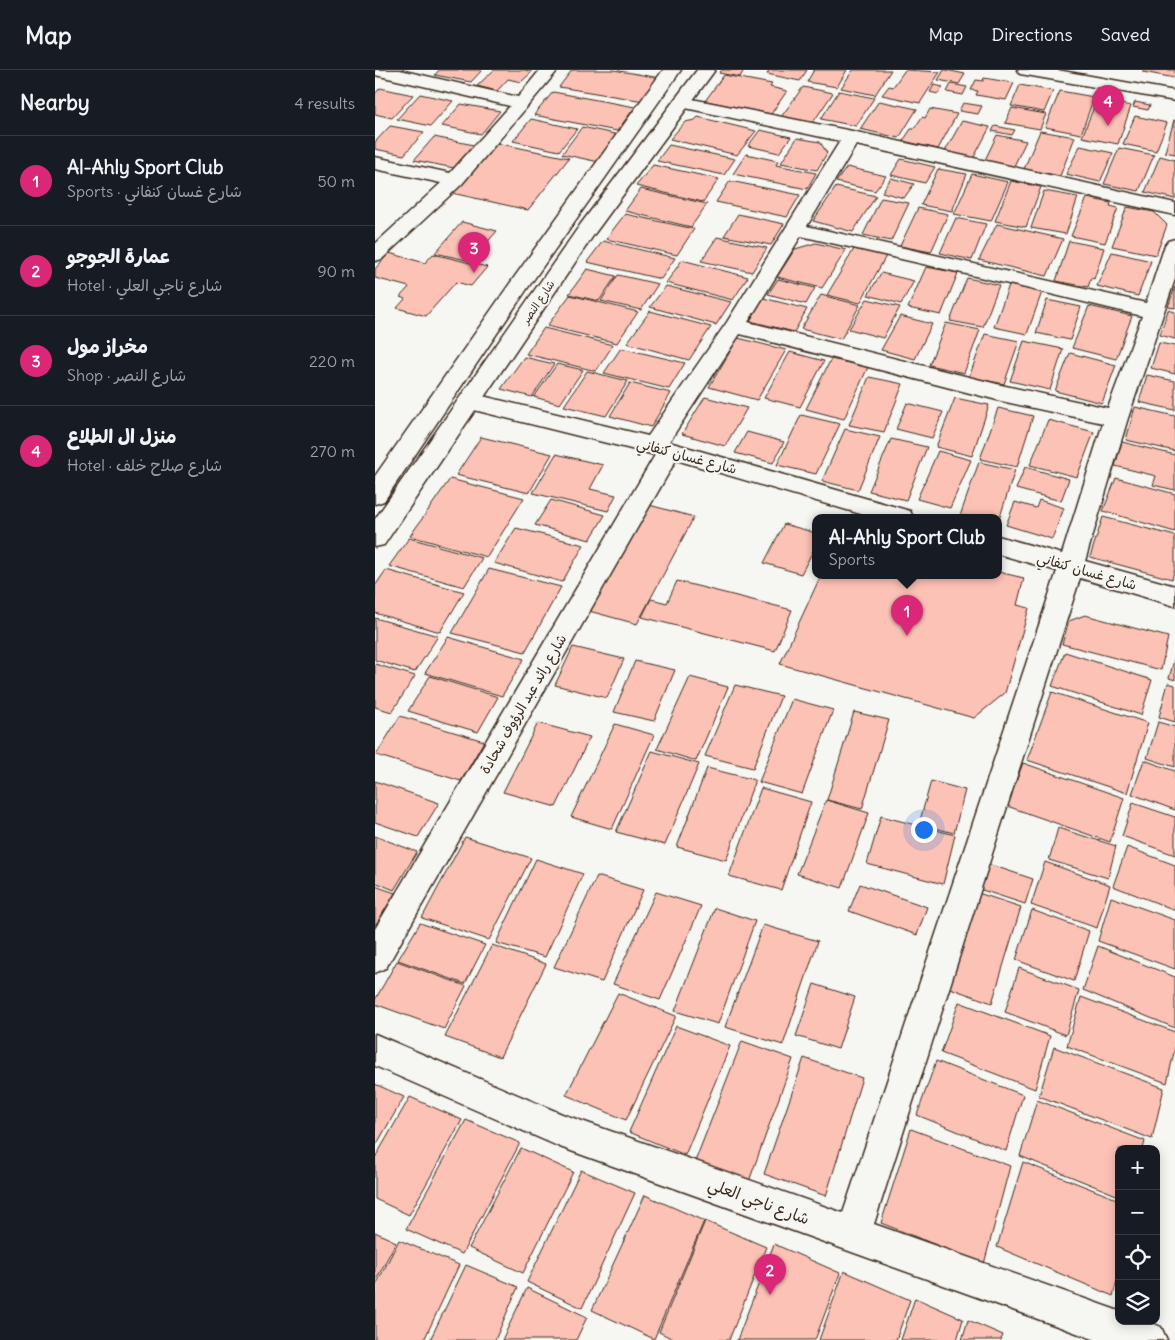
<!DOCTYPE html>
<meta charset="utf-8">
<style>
body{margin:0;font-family:Delius,"Playpen Sans Arabic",sans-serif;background:#242831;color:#f1f3f6}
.controls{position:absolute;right:15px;bottom:15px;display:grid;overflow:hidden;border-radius:10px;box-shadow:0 2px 12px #0003}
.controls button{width:45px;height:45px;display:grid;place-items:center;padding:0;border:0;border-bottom:1px solid #363941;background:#171b24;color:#f1f3f6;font:25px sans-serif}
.you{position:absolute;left:548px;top:759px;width:18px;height:18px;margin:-12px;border:4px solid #fff;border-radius:50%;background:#1a73e8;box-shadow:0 0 0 8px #1a73e833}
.badge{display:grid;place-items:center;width:32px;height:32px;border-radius:50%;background:#db2777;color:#fff;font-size:16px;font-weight:700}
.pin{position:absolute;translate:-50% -41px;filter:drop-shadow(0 1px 2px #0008)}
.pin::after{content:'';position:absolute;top:26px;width:18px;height:15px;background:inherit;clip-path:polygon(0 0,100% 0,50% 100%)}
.popup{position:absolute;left:437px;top:444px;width:190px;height:65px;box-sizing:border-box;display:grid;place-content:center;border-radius:10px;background:#171b24;filter:drop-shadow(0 1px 4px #0005);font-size:16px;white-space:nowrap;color:#9ea1a6}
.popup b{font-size:19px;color:#f1f3f6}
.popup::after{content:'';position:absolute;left:50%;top:100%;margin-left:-10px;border:10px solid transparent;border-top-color:#171b24}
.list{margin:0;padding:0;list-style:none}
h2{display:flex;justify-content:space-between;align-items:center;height:65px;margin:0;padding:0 20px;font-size:21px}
h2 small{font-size:16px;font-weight:400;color:#9ea1a6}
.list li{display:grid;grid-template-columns:32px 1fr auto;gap:15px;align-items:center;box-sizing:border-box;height:90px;padding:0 20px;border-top:1px solid #363941}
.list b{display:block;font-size:19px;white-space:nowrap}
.list p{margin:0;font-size:16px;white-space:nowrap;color:#9ea1a6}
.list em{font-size:16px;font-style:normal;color:#9ea1a6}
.icon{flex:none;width:28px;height:28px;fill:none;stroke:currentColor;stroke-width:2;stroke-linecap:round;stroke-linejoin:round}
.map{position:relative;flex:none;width:800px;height:1270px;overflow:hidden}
header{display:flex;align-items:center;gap:30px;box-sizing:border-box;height:70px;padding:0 25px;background:#171b24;border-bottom:1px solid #363941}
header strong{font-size:24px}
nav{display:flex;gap:28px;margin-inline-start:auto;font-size:18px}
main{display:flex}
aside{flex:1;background:#171b24}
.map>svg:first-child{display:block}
</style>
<header>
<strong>Map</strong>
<nav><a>Map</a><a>Directions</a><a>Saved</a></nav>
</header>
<main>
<aside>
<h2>Nearby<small>4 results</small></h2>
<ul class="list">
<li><span class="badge">1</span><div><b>Al-Ahly Sport Club</b><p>Sports · شارع غسان كنفاني</p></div><em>50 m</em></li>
<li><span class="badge">2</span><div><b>عمارة الجوجو</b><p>Hotel · شارع ناجي العلي</p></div><em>90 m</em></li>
<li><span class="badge">3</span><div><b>مخراز مول</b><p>Shop · شارع النصر</p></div><em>220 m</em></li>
<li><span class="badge">4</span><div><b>منزل ال الطلاع</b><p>Hotel · شارع صلاح خلف</p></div><em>270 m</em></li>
</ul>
</aside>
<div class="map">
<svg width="800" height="1270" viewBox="0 0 800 1270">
<rect width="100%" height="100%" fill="#f6f6f2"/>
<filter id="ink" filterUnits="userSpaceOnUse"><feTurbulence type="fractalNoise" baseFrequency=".02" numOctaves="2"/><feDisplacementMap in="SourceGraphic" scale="10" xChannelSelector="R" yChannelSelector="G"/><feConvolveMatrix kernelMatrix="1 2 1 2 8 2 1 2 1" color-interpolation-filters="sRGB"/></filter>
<g filter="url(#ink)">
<path fill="#fdc2b6" stroke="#3b2a1e" d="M64,0H107L96,12L60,5Z
M119,0H150L157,2L146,12L133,9L122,21L102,16Z
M197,0H239L285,8L269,31L184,17Z
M347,0H369L365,7L344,3Z
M395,0H432L425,11L392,4Z
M439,0H472L462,17L432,12Z
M478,0H516L500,25L466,18Z
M530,0L565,2L545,33L507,25L514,16L518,17Z
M569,0H571L590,4L584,14L563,10Z
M768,0H800V8L768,2Z
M349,5L397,14L395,17L412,21L396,44L330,31Z
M609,8L639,13L631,30L601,25L603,21L596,20L601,10L608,11Z
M576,14L592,17L588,25L572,22Z
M559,15L568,17L563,24L555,22Z
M645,15L678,21L669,42L636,36Z
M428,17L458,23L437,54L406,47Z
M5,18L38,25L17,48L0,44V24Z
M464,21L499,28L481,56L446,49Z
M685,21L719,27L706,64L670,57Z
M178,22L260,37L242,61L159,45Z
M45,24L78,31L56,56L22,49Z
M722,29L756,36L743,74L707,67Z
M504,31L542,39L524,68L485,59Z
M760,32L775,35L773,40L758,37Z
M588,33L607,36L603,44L584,41Z
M86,34L125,41L106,64L67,56Z
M637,38L671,44L665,59L630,53Z
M555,39L582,44L563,79L528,71L536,59H539L547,47L550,48Z
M760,46L792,53L781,81L748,74Z
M323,47L381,61L362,85L295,69L310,52L320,50Z
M156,49L202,59L184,81L138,71Z
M799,50H800V84L790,82Z
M587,51L615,57L598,89L569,83Z
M15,56L49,62L29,85L0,79V72Z
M620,56L640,60L637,65L617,61Z
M207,57L244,65L224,92L187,84Z
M385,60L416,67L404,83L373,76Z
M665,61L700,67L685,106L649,99Z
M622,65L651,71L638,98L609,92Z
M59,67L99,75L79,98L39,90Z
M422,68L445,72L452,83L442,100L406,93Z
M121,73L194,88L153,140L77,123Z
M294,75L360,89L349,105L282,91Z
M705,76L738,83L725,112L691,104Z
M744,78L779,85L764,121L729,114Z
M371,84L403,91L401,95L441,103L432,119L358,104Z
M785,86L800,90V129L770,122Z
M526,89L560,97L550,113L516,105Z
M278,95L344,109L328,132L261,116Z
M472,97L511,106L500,121L461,112Z
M563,99L592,104L577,141L546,135Z
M597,104L633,112L616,151L579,144Z
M516,108L539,114L529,128L507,122Z
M355,111L425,125L412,147L341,132Z
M636,111L666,117L651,157L620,151Z
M461,117L501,126L478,162L438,151Z
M266,119L332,134L316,157L250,141Z
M669,121L703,127L691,164L656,158Z
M506,128L534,133L516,171L488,165Z
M712,128L736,133L735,136L743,138L730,173L696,166Z
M752,137L779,142L792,155L781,185L737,176Z
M543,138L573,144L556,182L525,176Z
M250,144L319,159L302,185L231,169Z
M363,144L409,154L396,175L349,166Z
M581,148L611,154L597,190L565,183Z
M87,152L122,161L96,191L60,183Z
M622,154L688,169L672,206L604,190Z
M342,167L392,178L377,202L326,191Z
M228,171L300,188L286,209L212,192Z
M694,171L729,178L719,209L716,208L713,217L681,211Z
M441,173L471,180L447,218L402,207L420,179Z
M479,179L511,186L485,233L452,225Z
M737,182L776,191L763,226L722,216Z
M14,183L50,193L58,184L112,197L96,216L81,212L51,246L22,238L30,229L25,227L34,217L0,208V199Z
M307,190L373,207L358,230L291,213Z
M551,197L583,203L566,245L533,238Z
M212,199L241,206L224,231L194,224Z
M506,203L539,211L526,234L493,225Z
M243,205L283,214L266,240L226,231Z
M592,208L624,215L608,257L575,251Z
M403,209L440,218L431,234L393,224Z
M634,215L667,222L652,264L619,257Z
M291,216L356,232L341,255L275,237Z
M800,217V238L793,237Z
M195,225L263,242L242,273L172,256Z
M446,225L485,235L466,269L426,259Z
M388,228L432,239L419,262L375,251Z
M492,229L525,237L508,268L474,259Z
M672,230L706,237L695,270L661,263Z
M714,236L757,246L741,289L697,278Z
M793,240L800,242V269L785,265Z
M275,241L336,257L314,290L252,273Z
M525,246L557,254L540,289L506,280Z
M571,253L605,260L589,303L554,295Z
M169,258L238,275L221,301L151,284Z
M610,264L644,271L629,314L594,307Z
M363,268L411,280L382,330L334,317Z
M649,271L688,279L675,320L635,311Z
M784,273L800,276V304L776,298Z
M246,278L310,293L294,319L229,303Z
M415,282L449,291L425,337L389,328Z
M695,283L741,295L727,333L680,321Z
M149,287L179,294L157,327L126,319Z
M456,289L493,297L469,349L431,339Z
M182,294L208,300L185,334L159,327Z
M212,301L253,311L231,346L189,336Z
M772,305L800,311V340L764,332Z
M494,307L528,314L509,362L474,355Z
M255,313L296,323L276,357L235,346Z
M330,327L372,338L350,376L307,364Z
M580,328L614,335L597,386L561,377Z
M532,333L568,342L557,368L521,359Z
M760,337L800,346V381L751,370Z
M623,338L658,346L642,397L605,389Z
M426,345L465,354L441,404L402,395Z
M673,350L719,362L702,407L655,395Z
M470,359L505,367L483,420L447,411Z
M372,362L409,372L398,393L360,383Z
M106,367L177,384L154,423L81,405Z
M516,369L552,377L531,430L494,421Z
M747,372L800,385V420L778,415L781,406L740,396Z
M563,381L596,390L575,438L542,429Z
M181,384L228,395L215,419L241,425L233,441L158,423Z
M604,392L640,400L623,453V447L585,446Z
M650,397L694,409L686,431L641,419Z
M741,408L800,424V462L728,441Z
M75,409L149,428L112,487L35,466Z
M176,430L230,445L215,470L160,455Z
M664,430L689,438L677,469L631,455L640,432L661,438Z
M274,435L319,447L262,554L214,541Z
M728,447L800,466V498L797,509L715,487Z
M409,454L441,463V475L426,504L389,493Z
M141,458L209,475L187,512L119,493Z
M34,468L107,488L89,517L14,496Z
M114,499L186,517L150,582L77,563Z
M11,500L89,522L65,562L0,543V516Z
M623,502L649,508L642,535L654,538L630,623L599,648L405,594L446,505H623Z
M302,511L417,540L400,581L267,547L276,529L292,533Z
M710,545L793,567L786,600L687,574L694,551Z
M0,548L63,566L40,602L0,590Z
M73,567L149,589L127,626L50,603Z
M198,577L249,589L232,628L180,615Z
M690,582L777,610L766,645L677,616Z
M800,587V610L794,608Z
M260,591L300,600L279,651L239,642Z
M0,594L40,606L17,642L0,637Z
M55,606L123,627L103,662L33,641Z
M315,607L353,617L321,691L282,679Z
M793,613L800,615V652L784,647Z
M360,615L406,626L378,698L330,686Z
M677,622L773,653L752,723L652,690Z
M417,629L458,640L427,724L384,712Z
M479,642L514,650L487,739L452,730Z
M25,646L109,671L86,711L1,685Z
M783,652L800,657V697L772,688Z
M163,653L215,667L181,737L128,722Z
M240,654L279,665L237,759L196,747Z
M277,681L324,694L290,775L241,762Z
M769,690L800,701V740L757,724Z
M648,693L749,728L735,772L632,736Z
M332,698L380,710L351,790L302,777Z
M0,711L64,733L43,767L0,752Z
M556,711L590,720L579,763L544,754Z
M386,718L436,732L406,820L354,806Z
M451,730L494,743L467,818L422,804Z
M758,733L800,747V785L747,766Z
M506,746L580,765L568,814L492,794Z
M683,758L741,776L733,808L674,790Z
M0,766L42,782L19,820L0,812Z
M90,767L156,788L114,870L47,848Z
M752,777L800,795V840L738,816Z
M161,789L208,804L170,887L121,873Z
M670,792L735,815L722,858L656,835Z
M613,794L658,809L650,834L604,819Z
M222,806L268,820L227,912L179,897Z
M485,814L552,837L542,865L474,841Z
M0,816L20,823L0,856Z
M281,822L326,836L285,930L238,914Z
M603,823L646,837L617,933L572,917Z
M736,827L800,850V899L723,871Z
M340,838L380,851L343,954L300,941Z
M657,840L714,861L699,911L641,890Z
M45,853L110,875L90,914L23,890Z
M388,855L443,871L408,975L350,957Z
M117,875L171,894L125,987L70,967Z
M723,876L800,907V958L708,920Z
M22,891L91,916L69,959L0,934V930Z
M644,898L704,920L691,965L630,942Z
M439,914L480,927L463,979L421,966Z
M243,923L301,946L251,1050L191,1025Z
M706,927L800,962V978L792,1013L692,976Z
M584,932L675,966L660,1019L566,983Z
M301,956L355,976L310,1085L254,1062Z
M367,971L418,989L373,1114L319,1094Z
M679,977L789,1018L777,1069L664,1026Z
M429,988L487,1008L451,1126L389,1104Z
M561,991L648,1025L631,1081L542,1045Z
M0,1014L29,1027L0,1077Z
M35,1027L87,1050L34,1145L0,1129V1088Z
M662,1030L770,1071L768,1079H744V1126L645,1086Z
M91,1050L145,1073L87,1184L31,1159Z
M536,1059L635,1096L609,1194L506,1153Z
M146,1078L198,1102L148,1203L94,1178Z
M648,1092L744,1130V1203L738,1226L622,1177Z
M206,1100L260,1123L207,1238L152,1212Z
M270,1125L329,1151L279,1269L217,1240Z
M330,1151L391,1177L354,1270H300L284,1262Z
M0,1162L21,1172L0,1212Z
M24,1170L84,1195L49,1270H0V1217Z
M399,1174L465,1203L440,1270H362Z
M91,1195L143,1217L120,1270H55Z
M469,1201L535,1230L521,1270H444Z
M152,1218L212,1247L201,1270H127Z
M540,1228L588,1249L582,1270H526Z
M593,1250L628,1265L626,1270H587Z"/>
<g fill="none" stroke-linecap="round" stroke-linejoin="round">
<defs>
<path id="minor" d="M0,0H25L143,27L165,0H183L87,114L7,189L0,191V174L66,113L0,99V87L75,103L135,36L0,5Z
M307,27L477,61L800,133V145L481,75L432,156L771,233L790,175L793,171L800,169V209L753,348L710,491L800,516V536L705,508L499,1154L744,1241V1251H773L786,1257L792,1270H721L185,1077L0,996V964L187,1044L468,1143L682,501L623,484V466L687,484L728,353L626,331L365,264L294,372L535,441L538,447H496L301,390L11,898L0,903V859L280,385L95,339L87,337L84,331L87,325L95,323L273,366L352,252L465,71L301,36L298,32L301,28ZM426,166L613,209L767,246L733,338L626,315L373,252Z"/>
<path id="secondary" d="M288,0H306L152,219L9,431L0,434V406L138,209Z
M322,0H340L220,163L9,475L0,477V449L205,155Z
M642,0H682L800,21V31L651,5L645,4Z"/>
</defs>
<use href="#minor" stroke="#3b2a1e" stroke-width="3"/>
<use href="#secondary" stroke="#3b2a1e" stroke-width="3"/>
<use href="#minor" fill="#f6f6f2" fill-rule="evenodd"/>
<use href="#secondary" fill="#f6f6f2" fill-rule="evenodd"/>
</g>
</g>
<g text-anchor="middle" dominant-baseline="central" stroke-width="4" stroke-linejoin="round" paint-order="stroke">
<g font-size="11" fill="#3b2a1e" stroke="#f6f6f2">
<text transform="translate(163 232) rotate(-56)">شارع النصر</text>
</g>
<g font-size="14" fill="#3b2a1e" stroke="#f6f6f2">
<text transform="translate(312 386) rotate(15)">شارع غسان كنفاني</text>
<text transform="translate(712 501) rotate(16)">شارع غسان كنفاني</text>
<text transform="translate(148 634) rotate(-60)">شارع رائد عبد الرؤوف شحادة</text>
</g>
<g font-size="16" fill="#3b2a1e" stroke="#f6f6f2">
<text transform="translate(384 1131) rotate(20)">شارع ناجي العلي</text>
</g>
</g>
</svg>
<div class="controls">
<button>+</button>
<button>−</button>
<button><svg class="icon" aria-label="locate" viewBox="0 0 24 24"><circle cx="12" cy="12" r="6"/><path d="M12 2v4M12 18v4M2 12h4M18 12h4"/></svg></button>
<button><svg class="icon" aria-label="layers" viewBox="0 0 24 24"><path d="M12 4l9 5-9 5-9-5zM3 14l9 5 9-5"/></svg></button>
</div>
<div class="you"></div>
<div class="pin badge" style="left:532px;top:566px">1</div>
<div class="popup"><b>Al-Ahly Sport Club</b>Sports</div>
<div class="pin badge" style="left:395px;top:1225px">2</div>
<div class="pin badge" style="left:99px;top:203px">3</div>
<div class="pin badge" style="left:733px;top:56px">4</div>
</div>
</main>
